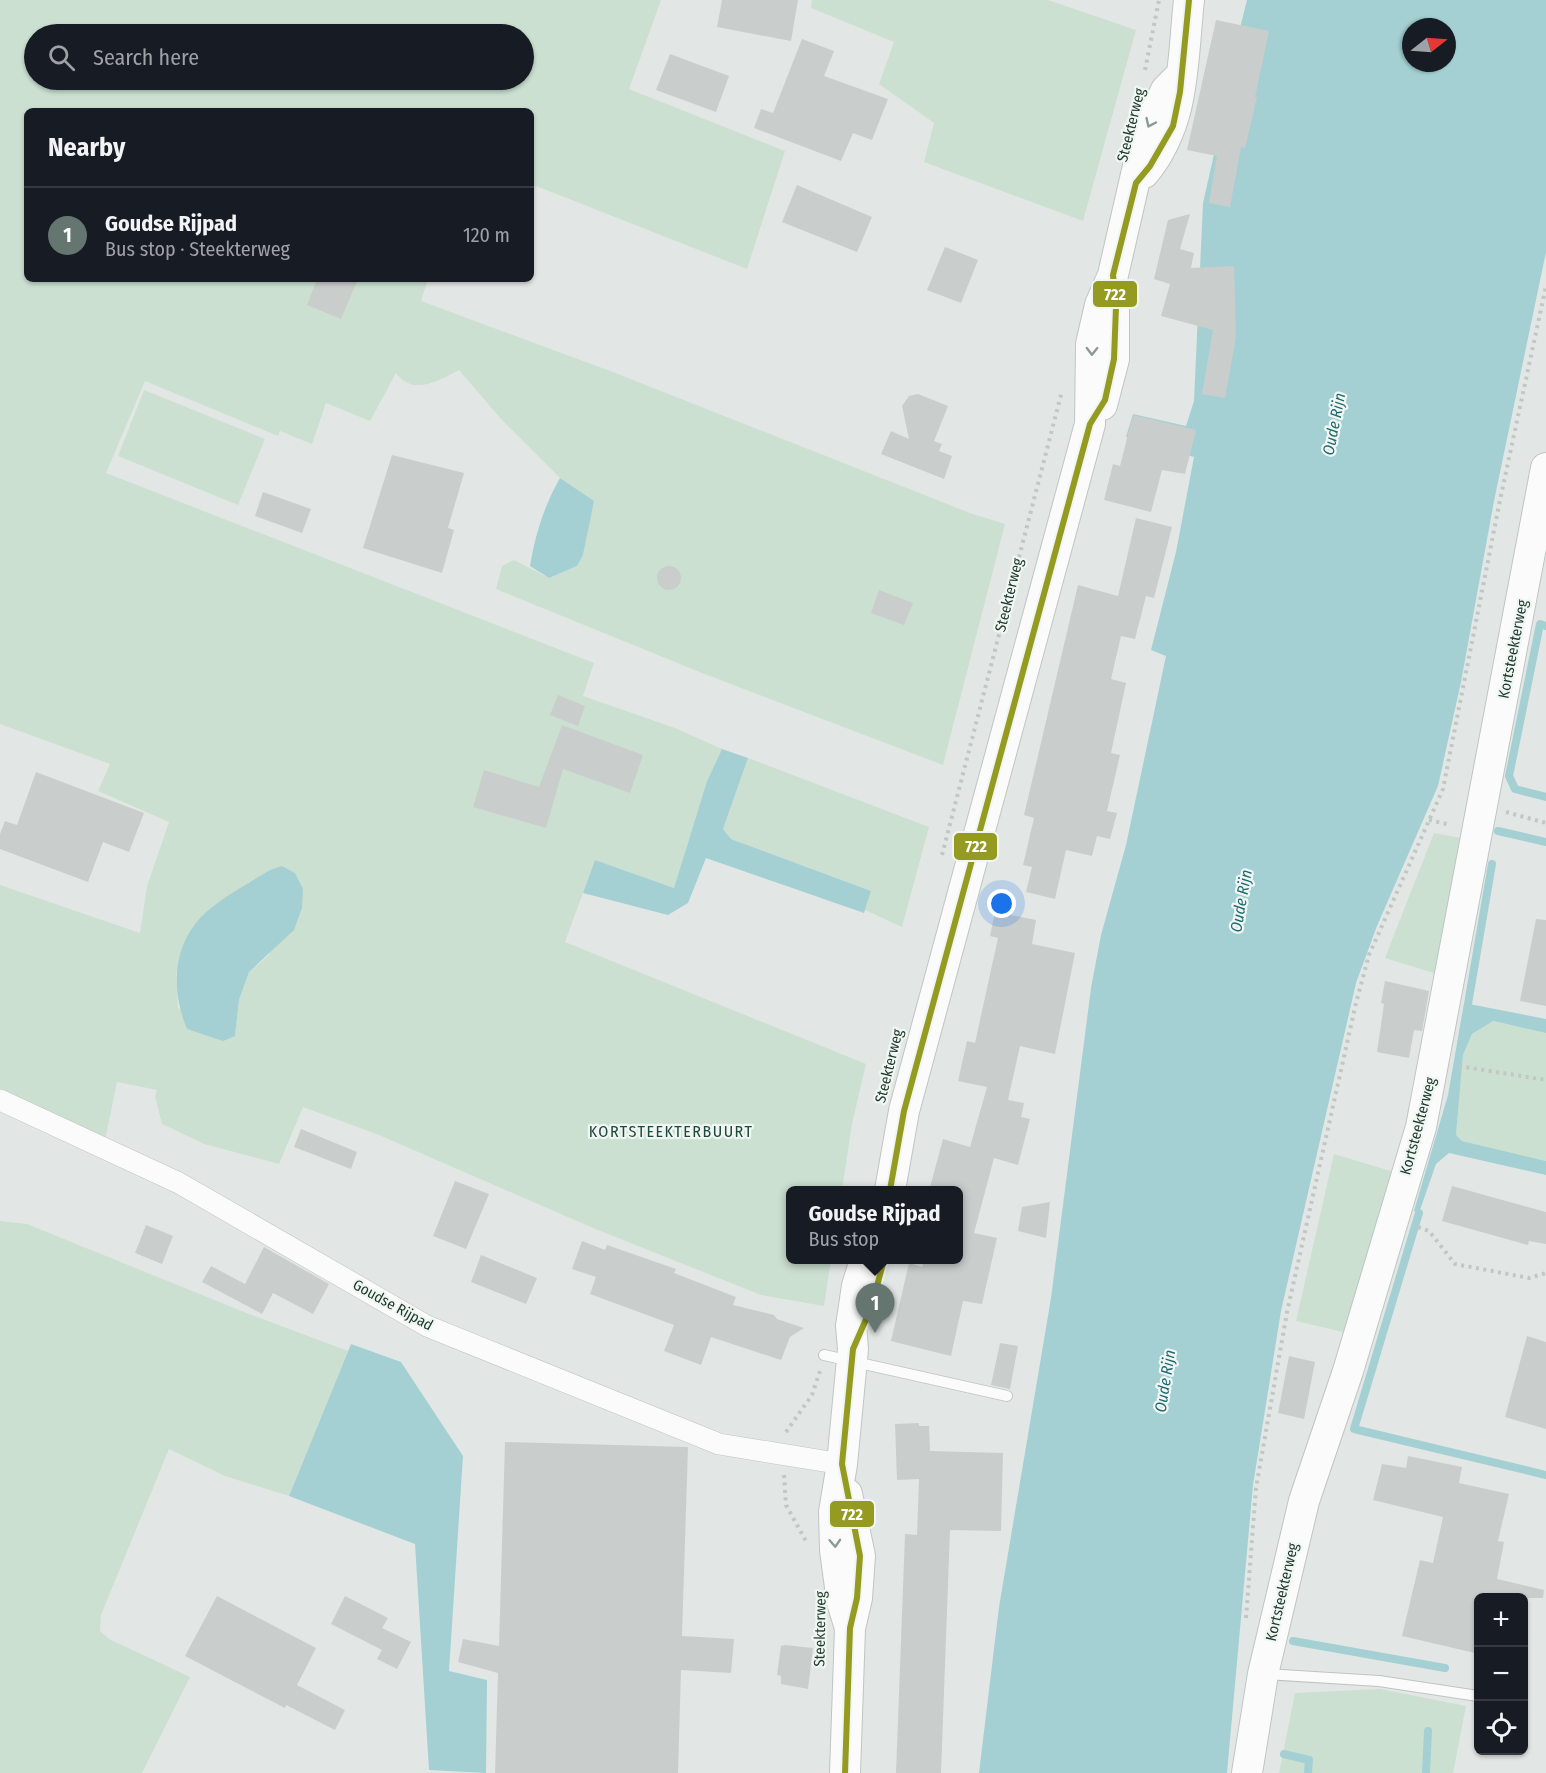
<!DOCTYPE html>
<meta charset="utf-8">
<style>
body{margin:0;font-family:"Fira Sans Condensed",sans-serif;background:#242831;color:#f1f3f6}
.controls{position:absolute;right:18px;bottom:18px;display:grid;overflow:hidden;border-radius:9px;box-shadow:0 2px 4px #0004}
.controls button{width:54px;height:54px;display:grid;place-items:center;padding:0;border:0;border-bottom:2px solid #363941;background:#171b24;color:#f1f3f6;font:30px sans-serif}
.compass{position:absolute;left:1402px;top:18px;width:54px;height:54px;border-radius:50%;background:#171b24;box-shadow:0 2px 4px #0004;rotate:73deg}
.you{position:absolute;left:1002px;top:904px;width:21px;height:21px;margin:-15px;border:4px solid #fff;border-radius:50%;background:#1a73e8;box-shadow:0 0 0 9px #1a73e833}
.badge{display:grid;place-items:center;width:39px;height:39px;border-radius:50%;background:#657670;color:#fff;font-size:20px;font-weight:700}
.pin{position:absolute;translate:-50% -50px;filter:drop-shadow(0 2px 3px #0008)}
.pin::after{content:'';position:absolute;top:32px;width:21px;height:18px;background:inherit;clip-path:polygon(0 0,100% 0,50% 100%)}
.popup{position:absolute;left:786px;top:1186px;width:177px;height:78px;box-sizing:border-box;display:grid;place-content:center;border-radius:9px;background:#171b24;filter:drop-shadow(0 2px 4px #0005);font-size:20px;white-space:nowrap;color:#9ea1a6}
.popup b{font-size:22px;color:#f1f3f6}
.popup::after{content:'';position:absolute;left:50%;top:100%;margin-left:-12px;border:12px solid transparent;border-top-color:#171b24}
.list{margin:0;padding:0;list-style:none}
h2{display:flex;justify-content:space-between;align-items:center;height:78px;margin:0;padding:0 24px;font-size:26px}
h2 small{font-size:20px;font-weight:400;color:#9ea1a6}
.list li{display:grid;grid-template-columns:39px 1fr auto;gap:18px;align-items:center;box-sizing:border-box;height:96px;padding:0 24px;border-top:2px solid #363941}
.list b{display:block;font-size:22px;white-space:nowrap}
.list p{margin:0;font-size:20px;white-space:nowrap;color:#9ea1a6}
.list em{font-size:20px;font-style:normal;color:#9ea1a6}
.icon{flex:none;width:33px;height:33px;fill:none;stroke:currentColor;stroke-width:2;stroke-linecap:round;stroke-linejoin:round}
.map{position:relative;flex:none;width:1546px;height:1773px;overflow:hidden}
.search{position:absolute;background:#171b24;box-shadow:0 2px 4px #0004;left:24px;top:24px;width:510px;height:66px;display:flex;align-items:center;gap:15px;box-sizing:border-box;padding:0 21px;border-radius:33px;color:#9ea1a6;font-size:22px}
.panel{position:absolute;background:#171b24;box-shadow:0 2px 4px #0004;left:24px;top:108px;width:510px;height:174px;border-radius:9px}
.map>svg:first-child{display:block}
</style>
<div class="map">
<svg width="1546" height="1773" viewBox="0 0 1546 1773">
<rect width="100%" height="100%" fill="#e2e7e5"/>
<path fill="#cbe0d1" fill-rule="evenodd" d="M0,0H661L629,89L785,151L747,269L531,184V111H27V279H428L421,301L613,372L970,513L1005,524L943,765L702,673L496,589L502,566L514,560L549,578L577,566L583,555L587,535L560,478L501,419L459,370C439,381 412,396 396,373L370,421L326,403L312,444L280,431L278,436L145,381L106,473L594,663L583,696L675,728L722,749L707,781L674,888L595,860L565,942L866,1064L852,1124L842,1190H791V1260H831L824,1306L761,1295L593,1228L379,1135L303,1107L279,1164L204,1144L162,1124L155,1096L157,1090L117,1082L105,1140L0,1090V885L140,933L147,886L169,822L98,791L110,764L0,724ZM34,34H524V80H34ZM282,866L295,873L269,955L249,972L239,1000L235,1036L178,1008L176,973L202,916L270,870Z
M812,0H1048L1136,30L1083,221L924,162L934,123L879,84L894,42L811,8Z
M144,390L265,439L238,505L118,456Z
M748,758L929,827L902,927L865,910L871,891L731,839L723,829Z
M1434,833L1466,839L1440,975L1385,958Z
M1492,1021L1546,1033V1161L1462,1141L1456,1136L1463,1055L1472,1034Z
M1334,1154L1394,1172L1347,1333L1296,1321Z
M0,1221L27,1224L249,1314L348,1351L289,1496L225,1476L169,1449L101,1615L100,1631L109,1639L190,1677L142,1773H0Z
M1380,1689L1466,1706L1453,1773H1279L1295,1693Z"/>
<path fill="#a4d0d4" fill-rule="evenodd" d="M1247,0H1546V252L1494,501L1461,682L1438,786L1377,926L1356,983L1281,1311L1253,1485L1227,1773H979L999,1607L1051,1298L1091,988L1101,935L1126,845L1166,656L1151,650L1176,552L1194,457L1126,437L1133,414L1186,426L1194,401L1203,203L1217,141L1224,92ZM1411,27H1447V63H1411Z
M560,478L594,501L583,555L577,566L549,578L530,566C535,535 544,506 560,478Z
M722,749L748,758L723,829L731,839L871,891L864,913L706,858L688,903L668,915L583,893L595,860L674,888L707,781Z
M282,866L295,873L303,889L302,908L294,930L249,972L239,1000L235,1036L223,1041L187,1029C171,991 172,948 201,917C217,900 249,883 270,870Z
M1464,1003L1546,1019V1033L1493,1021L1472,1034L1463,1055L1456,1135L1462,1141L1546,1161V1175L1449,1153L1436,1164L1419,1213L1414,1211L1448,1095Z
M351,1344L401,1362L463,1456L449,1671L487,1680L486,1773L429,1770L415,1544L289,1496Z"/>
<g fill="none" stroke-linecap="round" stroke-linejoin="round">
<path stroke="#a4d0d4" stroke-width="8" d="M1546,626L1540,624L1509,776L1515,789L1546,797
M1498,831L1546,842
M1468,1004L1492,864
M1419,1213L1354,1429L1546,1475
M1293,1641L1445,1668
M1284,1754L1309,1760L1308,1773
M1426,1773L1428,1731"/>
</g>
<path fill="#c9cecc" d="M722,0H798L791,41L717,27Z
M1216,20L1269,31L1255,97H1257L1245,148L1241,147L1230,207L1209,203L1217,156L1187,150Z
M802,39L834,51L824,76L888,99L872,140L853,133L841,161L754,128L761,109L773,113Z
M670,54L729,76L716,112L656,90Z
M797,185L872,217L857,252L782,222Z
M1190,214L1180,249L1194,253L1191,268L1234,266L1236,337L1225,398L1202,394L1213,330L1161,316L1170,284L1154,279L1168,220Z
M945,247L978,260L961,303L927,290Z
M317,279H358L341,319L307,305Z
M918,394L948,406L934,441L942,444L939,451L952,456L944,479L881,454L891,431L909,439L902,406L909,396Z
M1133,415L1196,430L1185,474L1162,470L1151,512L1104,500L1113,464L1120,466Z
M392,455L464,473L448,528L454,530L442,573L363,548Z
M263,492L311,509L302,533L255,516Z
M1136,518L1172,527L1154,598L1146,596L1135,639L1121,636L1111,679L1126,683L1111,753L1120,755L1107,811L1117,813L1110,839L1097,836L1092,856L1066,850L1055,899L1026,892L1032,867L1023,865L1034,818L1024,815L1078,585L1118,596Z
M657 578a12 12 0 1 1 24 0a12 12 0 1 1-24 0Z
M879,590L913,603L904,625L871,613Z
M558,695L585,706L578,726L550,715Z
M562,725L643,755L630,793L563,769L546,828L473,807L484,770L539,787Z
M36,772L144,813L129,852L103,842L88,882L0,849V834L5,821L17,825Z
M995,912L1036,920L1032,944L1075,953L1055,1054L1020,1046L1008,1100L1024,1103L1021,1117L1030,1119L1018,1165L994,1158L974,1233L997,1238L982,1304L963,1301L951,1356L891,1341L909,1263L922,1267L924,1260H959V1191H929L943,1139L970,1147L987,1087L958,1081L967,1041L975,1043L998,938L990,936Z
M1536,919L1546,920V1006L1520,1001Z
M1385,981L1429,991L1422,1031L1414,1030L1409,1058L1377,1052L1384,1004L1381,1003Z
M301,1129L357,1152L351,1169L294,1147Z
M455,1181L489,1194L466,1249L433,1236Z
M1452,1186L1546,1212V1244L1529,1241L1528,1245L1442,1221Z
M1050,1202L1046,1238L1018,1231L1022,1207Z
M146,1225L173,1236L162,1264L135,1253Z
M582,1241L605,1250L607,1245L676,1269L674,1273L736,1297L733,1305L774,1315L777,1319L804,1328L790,1337L781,1360L711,1337L701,1365L664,1351L674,1325L590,1294L596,1277L572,1269Z
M264,1247L329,1284L313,1314L273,1293L262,1314L202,1282L211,1266L245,1284Z
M481,1255L537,1278L526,1304L471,1282Z
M1527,1336L1546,1342V1429L1505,1417Z
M1000,1343L1018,1346L1010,1389L991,1385Z
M1289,1356L1315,1362L1304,1419L1278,1413Z
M919,1423V1426H929L930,1451L1003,1453L1001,1531L950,1530L941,1773H896L905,1534L917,1535L919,1479L897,1480L895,1424Z
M505,1442L688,1447L682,1636L734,1639L731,1673L681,1670L678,1773H495L498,1673L458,1662L463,1639L499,1646Z
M1408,1456L1462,1467L1459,1483L1509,1494L1498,1541L1504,1542L1497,1579L1544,1590L1543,1598H1479V1654L1402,1636L1420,1560L1433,1563L1443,1517L1373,1500L1382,1464L1406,1468Z
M217,1596L316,1648L297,1685L345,1710L335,1730L286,1705L285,1708L185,1656Z
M345,1596L388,1618L382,1628L411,1642L397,1669L377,1659L382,1650L331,1624Z
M785,1645L813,1648L808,1689L781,1684V1676L777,1675L781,1646Z"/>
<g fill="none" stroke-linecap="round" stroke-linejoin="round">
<defs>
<path id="lane" d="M824,1355L1007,1396
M1264,1674L1379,1681L1478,1696"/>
<path id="street" d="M0,1100L179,1183L427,1326L719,1444L842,1464"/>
<path id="secondary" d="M1144,173C1186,122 1182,63 1189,0
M1102,405L1114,359V290
M890,1190L904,1111L1090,424L1091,344L1100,305L1113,275L1146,131L1166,90L1181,75
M850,1628L842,1602L835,1550L834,1512L842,1464L853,1349L851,1326L857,1286L865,1260
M845,1773L850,1628L857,1598L860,1556L847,1494
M1247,1773L1263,1674L1304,1501L1348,1371L1421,1127L1546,468"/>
</defs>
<use href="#lane" stroke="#bfc4c2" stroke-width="12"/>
<use href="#street" stroke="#bfc4c2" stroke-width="22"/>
<use href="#secondary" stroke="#bec5c2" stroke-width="32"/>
<path stroke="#c0c7c5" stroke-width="4" stroke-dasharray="3 4.5" stroke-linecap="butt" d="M1145,70L1159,0
M1506,812L1546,823
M1429,820L1451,825
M942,855L1062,391
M1459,1066L1546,1080
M1418,1227L1429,1231L1455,1264L1529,1278L1546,1273
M786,1432L812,1395L820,1371
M784,1475L786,1505L807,1543
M1246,1618L1256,1488L1287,1312L1356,1003L1369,955L1443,789L1500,500L1546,286"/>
<use href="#lane" stroke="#fbfbfb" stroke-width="10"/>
<use href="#street" stroke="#fbfbfb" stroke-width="21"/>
<use href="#secondary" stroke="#fbfbfb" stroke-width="30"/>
<defs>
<path id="bus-1" d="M890,1190L904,1111L1090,424L1105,400L1114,359L1116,307L1113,275L1136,183L1150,166L1173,126L1180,92L1189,0
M845,1773L850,1628L857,1598L860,1556L842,1464L853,1349L871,1308L884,1260"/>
</defs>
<use href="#bus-1" stroke="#f0f7f3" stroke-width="10"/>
<use href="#bus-1" stroke="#949b20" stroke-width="6"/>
</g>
<defs><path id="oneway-chevron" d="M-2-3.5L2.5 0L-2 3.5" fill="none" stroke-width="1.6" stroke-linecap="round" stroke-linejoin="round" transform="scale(1.5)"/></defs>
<g stroke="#8e9a96">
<use href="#oneway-chevron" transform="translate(1150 123) rotate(115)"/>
<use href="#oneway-chevron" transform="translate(1092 351) rotate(91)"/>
<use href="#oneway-chevron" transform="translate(835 1543) rotate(87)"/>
</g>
<g text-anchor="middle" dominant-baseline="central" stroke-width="4.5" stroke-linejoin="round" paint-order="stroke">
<g font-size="15" fill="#213931" stroke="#f0f7f3">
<text transform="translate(1131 125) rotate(-76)">Steekterweg</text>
<text transform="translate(1009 595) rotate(-76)">Steekterweg</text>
<text transform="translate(1513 649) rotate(-79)">Kortsteekterweg</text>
<text transform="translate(889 1066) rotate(-76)">Steekterweg</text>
<text transform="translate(1418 1126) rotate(-75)">Kortsteekterweg</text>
<text transform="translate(393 1305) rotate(29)">Goudse Rijpad</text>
<text transform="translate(1282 1592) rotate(-77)">Kortsteekterweg</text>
<text transform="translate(820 1629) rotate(-89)">Steekterweg</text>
</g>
<g font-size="16" font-style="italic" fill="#1f6871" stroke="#f0f7f3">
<text transform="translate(1334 424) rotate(-79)">Oude Rijn</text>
<text transform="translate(1241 901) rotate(-80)">Oude Rijn</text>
<text transform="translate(1165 1381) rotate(-81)">Oude Rijn</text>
</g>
<g font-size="16" letter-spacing="1.5" fill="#1e4a3d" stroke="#f0f7f3">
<text x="671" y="1131">KORTSTEEKTERBUURT</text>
</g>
</g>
<g stroke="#f0f7f3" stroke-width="2">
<rect x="1092" y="280" width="46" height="28" rx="6" fill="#949b20"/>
<rect x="953" y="832" width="45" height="29" rx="6" fill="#949b20"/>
<rect x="829" y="1500" width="46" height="28" rx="6" fill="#949b20"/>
</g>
<g font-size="16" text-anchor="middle" font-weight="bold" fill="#fff">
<text x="1115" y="300">722</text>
<text x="976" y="852">722</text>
<text x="852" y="1520">722</text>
</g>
</svg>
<div class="controls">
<button>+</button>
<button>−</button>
<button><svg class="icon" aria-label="locate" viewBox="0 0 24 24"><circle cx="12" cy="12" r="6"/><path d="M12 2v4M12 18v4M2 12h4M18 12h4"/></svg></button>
</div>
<svg class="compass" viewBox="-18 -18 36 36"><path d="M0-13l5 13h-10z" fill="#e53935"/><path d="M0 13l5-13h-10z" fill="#9ea1a6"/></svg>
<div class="you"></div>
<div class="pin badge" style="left:875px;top:1333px">1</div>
<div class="popup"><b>Goudse Rijpad</b>Bus stop</div>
<div class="search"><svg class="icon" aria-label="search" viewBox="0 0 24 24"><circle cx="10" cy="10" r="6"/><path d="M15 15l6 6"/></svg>Search here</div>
<section class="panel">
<h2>Nearby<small></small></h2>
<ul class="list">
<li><span class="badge">1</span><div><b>Goudse Rijpad</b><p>Bus stop · Steekterweg</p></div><em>120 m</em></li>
</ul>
</section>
</div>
